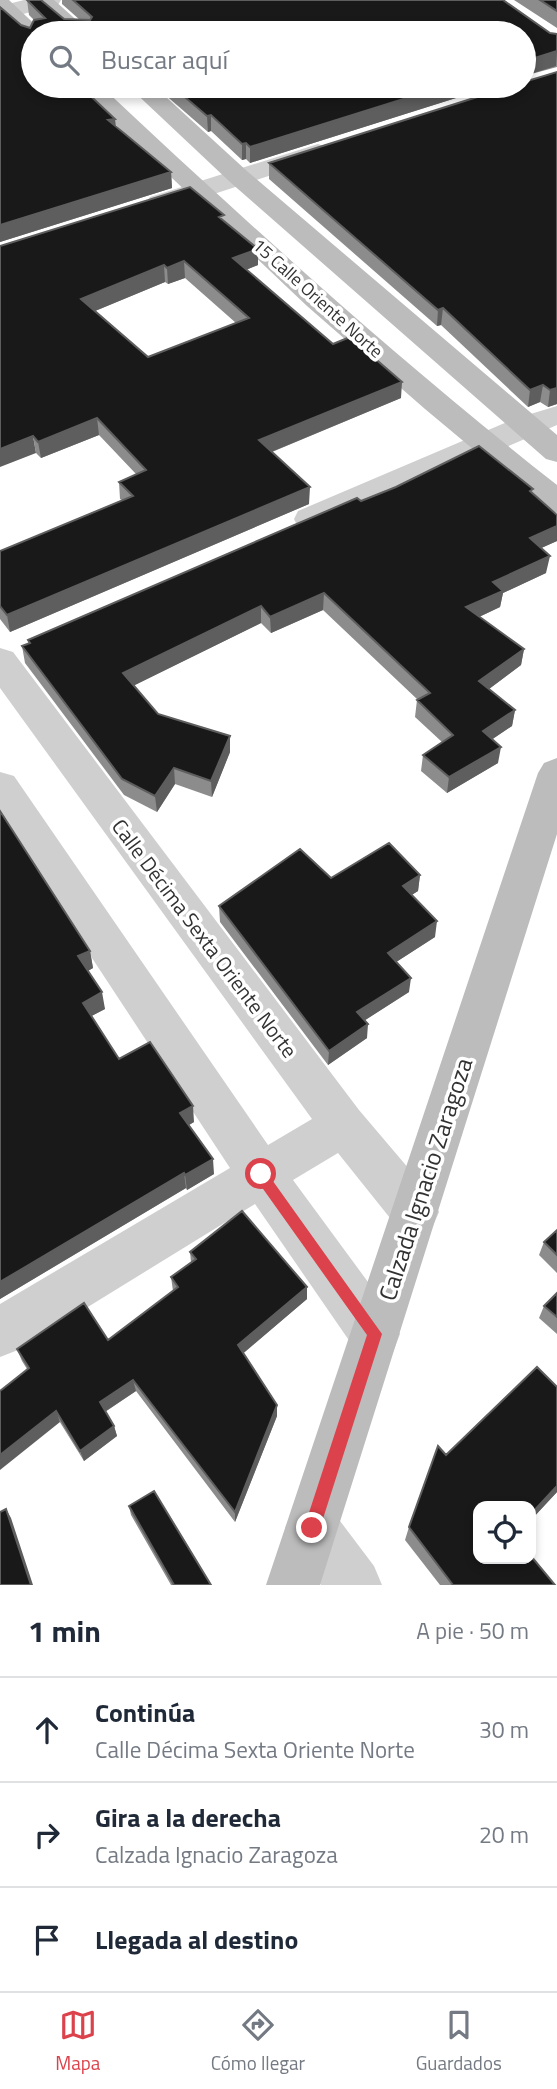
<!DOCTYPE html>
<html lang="es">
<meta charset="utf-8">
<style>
body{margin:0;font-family:"Titillium Web",sans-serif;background:#f2f2f3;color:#1f2937}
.controls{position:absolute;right:21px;bottom:21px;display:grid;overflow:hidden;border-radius:14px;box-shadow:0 4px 10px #0003}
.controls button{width:63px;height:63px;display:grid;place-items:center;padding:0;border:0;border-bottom:2px solid #e0e1e3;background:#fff;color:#1f2937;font:35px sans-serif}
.stop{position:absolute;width:21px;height:21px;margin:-16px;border:5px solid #dc424b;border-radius:50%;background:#fff}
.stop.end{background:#dc424b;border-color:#fff;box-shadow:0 2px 7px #0008}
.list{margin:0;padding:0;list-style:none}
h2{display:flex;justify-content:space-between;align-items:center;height:91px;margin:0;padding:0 28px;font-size:30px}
h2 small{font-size:23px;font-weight:400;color:#747a83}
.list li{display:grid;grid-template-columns:46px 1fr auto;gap:21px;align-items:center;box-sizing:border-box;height:105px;padding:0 28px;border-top:2px solid #e0e1e3}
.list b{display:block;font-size:26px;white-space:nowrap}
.list p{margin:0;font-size:23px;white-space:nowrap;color:#747a83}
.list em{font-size:23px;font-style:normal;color:#747a83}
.icon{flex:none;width:38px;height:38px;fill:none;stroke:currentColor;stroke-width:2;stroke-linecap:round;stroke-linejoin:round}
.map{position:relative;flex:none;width:557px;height:1585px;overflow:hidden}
.search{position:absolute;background:#fff;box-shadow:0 4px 10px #0003;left:21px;right:21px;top:21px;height:77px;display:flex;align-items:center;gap:18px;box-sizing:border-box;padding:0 24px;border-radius:38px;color:#747a83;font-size:26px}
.sheet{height:406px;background:#fff}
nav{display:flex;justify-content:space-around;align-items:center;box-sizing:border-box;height:98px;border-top:2px solid #e0e1e3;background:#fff;font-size:19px;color:#747a83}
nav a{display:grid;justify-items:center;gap:4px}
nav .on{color:#dc424b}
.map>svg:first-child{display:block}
</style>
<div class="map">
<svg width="557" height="1585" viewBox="0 0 557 1585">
<rect width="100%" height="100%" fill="#fff"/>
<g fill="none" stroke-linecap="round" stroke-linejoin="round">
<path fill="#cfcfcf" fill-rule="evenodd" d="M24,0H61L58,5L0,20V6Z
M318,144L327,147L331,152L327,157L168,209L159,211L150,209L146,203L150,197Z
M557,406V425L322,527L310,530L298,527L294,519L298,511L514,419Z
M0,648L13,652L359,1110L432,1196L439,1212L432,1228L415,1234L398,1228L338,1153L293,1180L393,1316L400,1334L393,1352L375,1359L357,1352L255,1204L18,1350L0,1357V1304L230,1168L0,818V772L14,776L268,1145L312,1119L0,688Z
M312,1501L331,1509L374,1566L382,1585H321L293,1547L285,1528L293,1509Z"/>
<path fill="#bcbcbc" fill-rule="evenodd" d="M0,0H9L44,33H33V41L25,39L0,16Z
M30,0H54L91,33H67Z
M75,86H101C248,224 398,360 557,485V513L546,510L425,409L307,306Z
M128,86H154L248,172L557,435V462L546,459L230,182Z
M557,758V834L320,1585H266L538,773L544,763Z"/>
</g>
<path fill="#8c8c8c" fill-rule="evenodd" d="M27,0L64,19L80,20L62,4V0H503L550,33L557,34V67L524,76V33H33L81,87L115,119L116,126L171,172L172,188L0,242V7L21,25L30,28L34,20L29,15Z
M514,0H557V28Z
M155,86H494L250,163L246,159L242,160L211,131L208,132Z
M512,86L557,404L548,407L540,402L528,407L441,325L437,326L269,179V163Z
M224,221L258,249V265L246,270L333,344L401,398L272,452L309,504L10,632L0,619V551L122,500L120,499L119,482L136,474L99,435L41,458L36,453L0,246ZM185,278L236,323L148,357L95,311L165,282L168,284Z
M532,493L557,515V541L541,548L546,573L503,593L500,607L479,617L524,649L521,665L489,689L515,710L512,726L492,739L498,763L447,793L421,771L423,755L442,742L415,717L417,700H418L323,610L271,633L261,623L134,685L158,714L230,752L212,797L175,784L157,812L124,795L25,663L22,646L29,644L28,640L361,501Z
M0,811L90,951L93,968L88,971L105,1009L91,1016L119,1059L194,1122L189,1125L214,1174L187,1190L186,1188L0,1299Z
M420,875L418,891L411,895L435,937L396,962L409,992L365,1020L367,1038L328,1065L220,922L219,906L331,878Z
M557,1230V1273L539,1255L544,1242Z
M190,1252L307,1299L243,1353L277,1416L235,1522L136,1391L105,1412L114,1426L117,1436L84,1461L22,1361L17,1349L108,1340L173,1291L171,1277L191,1262Z
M557,1293V1334L539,1318L544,1306Z
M557,1387V1492L531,1520V1506H478L555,1585H440L405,1540L409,1527L446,1455Z
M129,1506L211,1585H171L131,1515Z"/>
<path fill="#5e5e5e" d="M557,51L556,66L524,76V66L525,61Z
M445,86H494L250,163V147Z
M211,115V131L208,132L207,116Z
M115,119L116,135L108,120Z
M246,143V159L242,160V144Z
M171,172L172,188L0,242V225Z
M258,249V265L233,275V258Z
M184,261L185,278L168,284L167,268Z
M164,265L165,282L83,316L81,299Z
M443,308L441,325L437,326L438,310Z
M402,382L401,398L259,457V440Z
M543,385L540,402L528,407L530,390Z
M557,388V404L548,407L550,390Z
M97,418L99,435L41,458L38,442Z
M33,436L36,453L0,467V449Z
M310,487L309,504L10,632L7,615Z
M557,526V541L528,554L530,538Z
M550,556L546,573L503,593L500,607L464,624L466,607L493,582Z
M324,593L323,610L271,633L270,617Z
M261,606V623L125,690L123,673Z
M524,649L521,665L477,698L479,681Z
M515,710L512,726L481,747L483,731Z
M230,736V752L212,797L211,781Z
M501,747L498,763L447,793L449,777Z
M174,768L175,784L157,812L155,796Z
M420,875L418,891L401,902L403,886Z
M437,921L435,937L387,968L388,953Z
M90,951L93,968L82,974L78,956Z
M411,978L409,992L356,1026L357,1012Z
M102,992L105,1009L86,1019L83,1003Z
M368,1024L367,1038L328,1065L329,1051Z
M193,1106L194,1122L182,1129L180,1113Z
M213,1159L214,1174L187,1190L185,1175Z
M184,1173L186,1188L0,1299V1282Z
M307,1287V1299L239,1357L238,1345Z
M133,1380L136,1391L103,1413L100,1402Z
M277,1405V1416L235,1522V1512Z
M56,1411L60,1422L0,1470V1455Z
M114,1426L117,1436L84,1461L80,1451Z
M557,1486V1492L531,1520V1514Z
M6,1509L11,1518L33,1585H31Z"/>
<path fill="#191919" stroke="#5e5e5e" stroke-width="2" fill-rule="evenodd" d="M27,0H41L64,19L90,20L92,17L73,0H503L550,33L557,34V51L525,61L524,66V33H33V86H80L115,119L108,120L171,172L0,225V7L21,25L30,28L34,20L45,18Z
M540,0H557V11Z
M557,72V388L550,390L543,385L530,390L443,308L438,310L269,163L512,86H524V82Z
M172,86H445L250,147L246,143L242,144L211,115L207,116Z
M190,187L224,215L219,217L258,249L233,258L333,344L350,337L402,382L259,440L310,487L7,615L0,606V551L133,496L119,482L146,470L97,418L38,442L33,436L0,449V246ZM184,261L249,318L148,357L81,299L164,265L167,268Z
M479,446L533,489L530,491L557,515V526L530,538L550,556L493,582L503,591L466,607L524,649L479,681L515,710L483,731L501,747L449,777L423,755L453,735L417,700L430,693L324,593L270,617L261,606L123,673L158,714L230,736L211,781L174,768L155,796L122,779L22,646L30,643L28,640L357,498L361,501L396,487Z
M0,811L90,951L78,956L102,992L83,1003L119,1059L150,1042L193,1106L180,1113L213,1159L185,1175L184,1173L0,1282Z
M389,843L420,875L403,886L437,921L388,953L411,978L357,1012L368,1024L329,1051L219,906L300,849L331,878Z
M242,1211L307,1287L238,1345L277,1405L235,1512L133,1380L100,1402L114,1426L80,1451L56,1411L0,1455V1391L29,1368L17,1349L84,1303L108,1340L178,1287L171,1277L196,1259L190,1252Z
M557,1230V1255L544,1242Z
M557,1293V1317L544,1306Z
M537,1367L557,1387V1486L531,1514V1506H478V1559H531V1556L555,1585H453L409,1527L438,1446L446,1455Z
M154,1491L211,1585H174L129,1506Z
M6,1509L31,1585H0V1512Z"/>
<path fill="#dc424b" d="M261,1168L265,1170L382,1334L320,1528L318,1533L312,1536L307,1533L304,1528L367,1335L256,1179L254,1174Z"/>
<g text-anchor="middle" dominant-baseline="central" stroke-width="7" stroke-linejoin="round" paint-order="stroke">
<g font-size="18" fill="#323232" stroke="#fff">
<text transform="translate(318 298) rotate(42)">15 Calle Oriente Norte</text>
</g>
<g font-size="21" fill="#323232" stroke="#fff">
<text transform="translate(205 938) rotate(53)">Calle Décima Sexta Oriente Norte</text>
</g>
<g font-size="24" fill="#323232" stroke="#fff">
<text transform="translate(425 1179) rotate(-72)">Calzada Ignacio Zaragoza</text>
</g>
</g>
</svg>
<div class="controls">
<button><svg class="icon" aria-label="locate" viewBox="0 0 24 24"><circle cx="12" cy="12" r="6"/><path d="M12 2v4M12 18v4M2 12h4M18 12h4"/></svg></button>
</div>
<div class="stop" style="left:261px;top:1174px"></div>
<div class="stop end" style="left:312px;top:1528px"></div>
<div class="search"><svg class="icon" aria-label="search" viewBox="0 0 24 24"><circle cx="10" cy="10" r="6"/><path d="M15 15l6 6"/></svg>Buscar aquí</div>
</div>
<section class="sheet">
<h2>1 min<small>A pie · 50 m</small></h2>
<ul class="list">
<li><svg class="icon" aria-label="ahead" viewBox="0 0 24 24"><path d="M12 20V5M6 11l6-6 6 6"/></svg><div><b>Continúa</b><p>Calle Décima Sexta Oriente Norte</p></div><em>30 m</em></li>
<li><svg class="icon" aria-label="right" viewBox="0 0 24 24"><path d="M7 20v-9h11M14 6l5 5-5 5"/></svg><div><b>Gira a la derecha</b><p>Calzada Ignacio Zaragoza</p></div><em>20 m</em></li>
<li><svg class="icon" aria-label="arrive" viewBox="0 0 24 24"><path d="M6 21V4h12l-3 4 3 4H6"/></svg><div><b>Llegada al destino</b></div></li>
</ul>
</section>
<nav>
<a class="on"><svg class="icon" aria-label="map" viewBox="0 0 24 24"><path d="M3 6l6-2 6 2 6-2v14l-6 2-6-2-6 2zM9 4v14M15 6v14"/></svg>Mapa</a>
<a><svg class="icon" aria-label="directions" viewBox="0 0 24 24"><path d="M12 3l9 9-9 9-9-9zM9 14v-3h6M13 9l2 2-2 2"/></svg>Cómo llegar</a>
<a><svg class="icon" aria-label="saved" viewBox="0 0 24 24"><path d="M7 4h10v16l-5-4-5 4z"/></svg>Guardados</a>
</nav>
